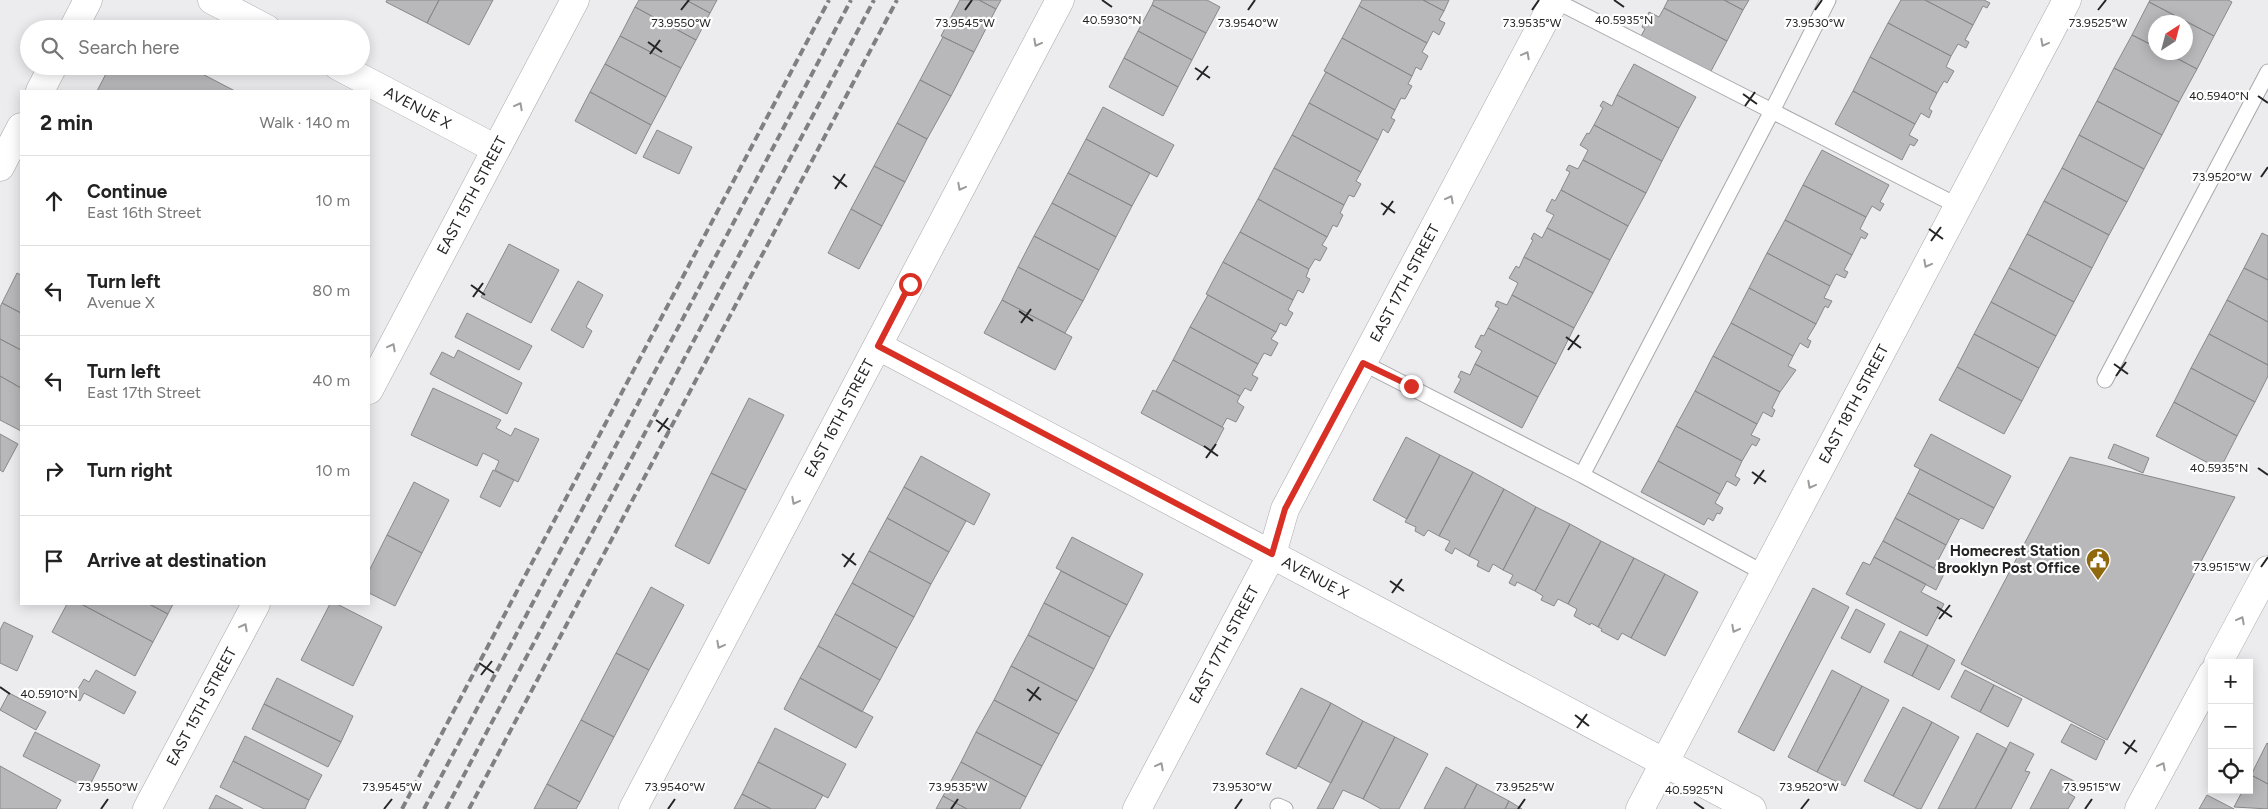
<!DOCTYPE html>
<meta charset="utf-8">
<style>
body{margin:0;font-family:Figtree,sans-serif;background:#f6f6f6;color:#222}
.controls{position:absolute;right:15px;bottom:15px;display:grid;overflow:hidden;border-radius:0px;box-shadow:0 2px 12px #0003}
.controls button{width:45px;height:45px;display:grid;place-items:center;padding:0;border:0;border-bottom:1px solid #e0e0e0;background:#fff;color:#222;font:25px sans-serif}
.compass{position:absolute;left:2148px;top:15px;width:45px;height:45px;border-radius:50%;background:#fff;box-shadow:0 2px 12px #0003;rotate:36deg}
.stop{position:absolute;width:15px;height:15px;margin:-11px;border:4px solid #d93025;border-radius:50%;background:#fff}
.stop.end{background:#d93025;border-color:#fff;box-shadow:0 1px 5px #0008}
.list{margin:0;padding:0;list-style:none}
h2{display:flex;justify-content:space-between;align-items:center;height:65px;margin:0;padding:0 20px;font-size:21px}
h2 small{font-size:16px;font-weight:400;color:#767676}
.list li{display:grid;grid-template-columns:32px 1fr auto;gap:15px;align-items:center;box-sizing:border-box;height:90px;padding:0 20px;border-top:1px solid #e0e0e0}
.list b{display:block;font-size:19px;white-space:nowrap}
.list p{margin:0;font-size:16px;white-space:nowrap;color:#767676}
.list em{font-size:16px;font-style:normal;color:#767676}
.icon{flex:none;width:28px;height:28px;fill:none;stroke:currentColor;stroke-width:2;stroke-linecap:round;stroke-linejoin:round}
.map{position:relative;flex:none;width:2268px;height:809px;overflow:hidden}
.search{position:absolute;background:#fff;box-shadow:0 2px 12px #0003;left:20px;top:20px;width:350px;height:55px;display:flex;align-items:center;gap:12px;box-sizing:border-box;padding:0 18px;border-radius:28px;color:#767676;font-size:19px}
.panel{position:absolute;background:#fff;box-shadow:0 2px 12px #0003;left:20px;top:90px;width:350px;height:515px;border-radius:0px}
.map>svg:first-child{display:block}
</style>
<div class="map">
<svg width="2268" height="809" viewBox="0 0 2268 809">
<rect width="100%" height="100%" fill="#ececef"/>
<path fill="#b8b8bb" stroke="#89898b" d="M387,0H439L427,23L386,2Z
M439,0H493L469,45L427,23Z
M639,0H686L710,13L696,40L635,7Z
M686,0H717L710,13Z
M960,0H979L996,9L974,52L941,36Z
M979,0H1001L996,9Z
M1154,0H1207L1220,7L1206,33L1152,5Z
M1362,0H1423L1444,11L1439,20L1445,23L1439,35L1433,31L1427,43L1359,6Z
M1423,0H1449L1444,11Z
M1668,0H1724L1743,10L1727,41L1664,8Z
M1724,0H1749L1743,10Z
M1901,0H1925L1973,25L1965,40L1969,42L1966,48L1958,44L1951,56L1888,23Z
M1925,0H1984L1990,3L1987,8L1983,6L1973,25Z
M2150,0H2228L2232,2L2214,36L2149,2Z
M2149,2L2214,36L2197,69L2165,52H2186V22H2156V47L2132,35Z
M1152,5L1206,33L1192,60L1138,31Z
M1359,6L1427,43L1422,52L1428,56L1421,70L1416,67L1412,76L1342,38Z
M635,7L696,40L681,68L620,36Z
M1664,8L1727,41L1710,73L1641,36L1645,29L1642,27L1649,12L1659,17Z
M1888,23L1951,56L1946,67L1954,71L1947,83L1944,81L1937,93L1870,57Z
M1138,31L1192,60L1178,87L1124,58Z
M2132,35L2156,47V52H2165L2197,69L2179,102L2114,68Z
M620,36L681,68L666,97L605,64Z
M943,37L974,52L951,96L920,80Z
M1342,38L1412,76L1408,84L1412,86L1405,99L1401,98L1395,110L1324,71Z
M1870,57L1937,93L1929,109L1932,111L1929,118L1921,113L1915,124L1853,91Z
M1124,58L1178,87L1163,116L1109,87Z
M605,64L666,97L651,125L590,92Z
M1634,64L1696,97L1679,128L1617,95Z
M110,66H187L235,91H97Z
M2114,68L2179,102L2162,135L2097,101Z
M1326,72L1395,110L1391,118L1395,120L1388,133L1383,129L1378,140L1309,103Z
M920,80L951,96L927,139L897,123Z
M1853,91L1915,124L1909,135L1918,140L1914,146L1910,144L1902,160L1835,124Z
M590,92L651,125L636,154L575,121Z
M1617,95L1679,128L1662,161L1594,125L1603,108L1600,106L1603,101L1612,106Z
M2097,101L2162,135L2144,169L2079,135Z
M1309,103L1378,140L1361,172L1292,135Z
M1103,107L1174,145L1157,177L1086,139Z
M897,123L927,139L905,182L874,166Z
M1594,125L1662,161L1646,193L1583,160L1588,150L1580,145L1587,133L1589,134Z
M657,130L692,147L679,174L643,157Z
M1292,135L1361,172L1356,181L1361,184L1354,197L1349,195L1344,205L1274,168Z
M2079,135L2144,169L2127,202L2062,168Z
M1086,139L1150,173L1132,206L1068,173Z
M1822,150L1889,185L1880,202L1884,204L1880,211L1872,206L1866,217L1803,185Z
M1583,160L1646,193L1628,226L1561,190L1570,172L1566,170L1569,165L1578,169Z
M874,166L905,182L882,226L851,209Z
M1274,168L1344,205L1340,213L1343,215L1337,227L1333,225L1327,237L1258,199Z
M2062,168L2127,202L2109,235L2044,201Z
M1068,173L1132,206L1116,237L1052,203Z
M1803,185L1866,217L1860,229L1868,234L1865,239L1861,237L1852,255L1785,220Z
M1561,190L1628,226L1610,260L1547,228L1554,215L1546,211L1552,199L1555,201Z
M1258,199L1327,237L1322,245L1327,248L1320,261L1315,259L1309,269L1240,232Z
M2044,201L2109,235L2092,268L2027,234Z
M1052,203L1116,237L1099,270L1034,236Z
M851,209L882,226L859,269L828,253Z
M1785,220L1852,255L1844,270L1848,272L1845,278L1836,274L1830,286L1767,253Z
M1547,228L1610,260L1593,293L1524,257L1533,240L1531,239L1534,233L1542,238Z
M1240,232L1309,269L1306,277L1310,279L1303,293L1298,290L1293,300L1223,262Z
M2262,233L2268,236V280L2244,268Z
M2027,234L2092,268L2074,302L2009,268Z
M1034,236L1099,270L1083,301L1018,267Z
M509,244L559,270L531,323L481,297Z
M1767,253L1830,286L1824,298L1832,301L1828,308L1825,306L1816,324L1749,288Z
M1524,257L1593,293L1574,328L1512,295L1518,283L1509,278L1516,266L1519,268Z
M1223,262L1293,300L1288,310L1293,313L1286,326L1280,323L1276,332L1206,294Z
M1018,267L1083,301L1065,333L1002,300Z
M2009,268L2074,302L2056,336L1991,302Z
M2244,268L2268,280V322L2227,300Z
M17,273L21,275V313L2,303Z
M578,281L603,295L586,327L592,331L583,348L551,330Z
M1749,288L1816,324L1807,339L1811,341L1808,348L1800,343L1793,356L1731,323Z
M1208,295L1276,332L1271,339L1278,343L1271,356L1264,353L1258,364L1190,327Z
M1512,295L1574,328L1556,364L1488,328L1499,308L1495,306L1497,301L1507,305Z
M1002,300L1072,337L1055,370L984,333Z
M2227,300L2268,322V365L2209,334Z
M1991,302L2056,336L2039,368L1974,334Z
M2,303L21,313V350L0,339V307Z
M467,313L532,346L519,370L455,337Z
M1731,323L1793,356L1788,366L1796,370L1780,392L1713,356Z
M1190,327L1258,364L1252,375L1258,378L1251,391L1245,388L1240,396L1173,360Z
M1488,328L1556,364L1538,397L1475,364L1482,351L1475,347L1481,335L1484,336Z
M1974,334L2039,368L2022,401L1957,367Z
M2209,334L2268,365V376L2255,402L2191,368Z
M0,339L21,350V388L0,376Z
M458,350L522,383L507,414L430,374L442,352L454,358Z
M1713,356L1780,392L1772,408L1775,410L1772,417L1763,412L1757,424L1695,391Z
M1173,360L1240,396L1237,402L1244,407L1236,422L1227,418L1222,427L1156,391Z
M1475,364L1538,397L1522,428L1454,392L1461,379L1458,377L1461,371L1470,375Z
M1957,367L2022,401L2004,434L1939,400Z
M2191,368L2255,402L2237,436L2174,402Z
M0,376L21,388V431L0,420Z
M433,388L501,420L496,428L511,436L515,428L539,439L518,482L495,470L499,461L483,453L477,466L411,435Z
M1153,390L1224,428L1212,451L1141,413Z
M1695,391L1757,424L1751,435L1760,439L1756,446L1752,444L1742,461L1676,426Z
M749,398L784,415L746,490L711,473Z
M2174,402L2237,436L2220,469L2156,436Z
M1676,426L1742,461L1735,476L1740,479L1736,486L1727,481L1720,494L1658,461Z
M0,434L18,444L3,472L0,470Z
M1931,434L2011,476L1994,508L1914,466Z
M1406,437L1440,455L1407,519L1373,500Z
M2114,444L2149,458L2143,473L2108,458Z
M1440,455L1473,472L1439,536L1428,530L1424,536L1415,531L1416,527L1405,522Z
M921,456L990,494L974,525L904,487Z
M2070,457L2235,497L2107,740L1961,664Z
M1658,461L1720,494L1715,503L1723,508L1720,514L1717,513L1713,521L1708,518L1704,525L1641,492Z
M1920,469L1994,508L1983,529L1961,518L1959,520L1908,493Z
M493,470L514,480L500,507L480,497Z
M1473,472L1504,489L1469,556L1455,548L1452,554L1445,550L1450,541L1439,536Z
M711,473L746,490L709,564L675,546Z
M414,482L449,500L422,553L387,535Z
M904,487L966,521L949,552L887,518Z
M1504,489L1536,507L1503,570L1493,564L1489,572L1477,566L1479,561L1469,556Z
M1908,493L1959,520L1946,545L1895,518Z
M1536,507L1570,524L1535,591L1517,582L1515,586L1509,583L1513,575L1503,570Z
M887,518L949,552L931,584L869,551Z
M1895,518L1946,545L1934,568L1883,541Z
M1570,524L1601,541L1568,604L1558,599L1554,606L1541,600L1543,596L1535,591Z
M387,535L422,553L395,606L369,593V571Z
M1072,537L1143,574L1127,605L1056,568Z
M1601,541L1634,558L1598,627L1591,623L1590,625L1574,616L1577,609L1568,604Z
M1883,541L1944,574L1936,590L1874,557Z
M869,551L931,584L914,617L852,583Z
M1874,557L1926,584L1921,592L1944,604L1927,636L1846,594L1863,562L1870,565Z
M1634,558L1665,574L1631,638L1622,633L1618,640L1601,631L1602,629L1598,627Z
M1061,571L1127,605L1110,637L1044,603Z
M1665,574L1698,592L1665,656L1631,638Z
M852,583L914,617L897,648L835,614Z
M651,587L684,605L649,670L616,653Z
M1813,588L1849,607L1774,751L1738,732Z
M1044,603L1110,637L1094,669L1028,635Z
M67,604H81L153,642L135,676L52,632Z
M81,604H149L168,614L153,642Z
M149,604H173L168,614Z
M330,604H337L382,627L353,686L301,660Z
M1856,609L1885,624L1870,653L1841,638Z
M835,614L897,648L880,680L818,646Z
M4,622L33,636L17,671L0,663V630Z
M1900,631L1928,645L1912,676L1884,662Z
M1028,635L1094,669L1077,701L1011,666Z
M1928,645L1955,660L1939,690L1912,676Z
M818,646L880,680L862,712L800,678Z
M616,653L649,670L614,737L581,720Z
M1011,666L1077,701L1059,734L994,700Z
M96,670L136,692L124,714L84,693L80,701L73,697L84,679L89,682Z
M1832,670L1862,686L1817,772L1788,757Z
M1965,670L1994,685L1980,712L1951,697Z
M277,678L353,716L341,742L264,704Z
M800,678L873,717L856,748L784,709Z
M1994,685L2022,699L2008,727L1980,712Z
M1862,686L1889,700L1845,786L1817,772Z
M1301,688L1331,703L1296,769L1266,754Z
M9,693L46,712L36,730L0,710Z
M994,700L1059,734L1042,766L976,732Z
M1331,703L1363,721L1331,783L1298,766Z
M264,704L341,742L328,767L252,729Z
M1903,707L1932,722L1893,796L1864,781Z
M581,720L614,737L580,802L547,784Z
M1363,721L1395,737L1363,799L1343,790L1333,809H1317Z
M1932,722L1959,737L1921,809H1918L1893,796Z
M2071,724L2105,741L2096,760L2061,742Z
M775,728L846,764L828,798L758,762Z
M35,732L100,765L88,789L23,756Z
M976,732L1042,766L1026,797L961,762Z
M1977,733L2007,749L1975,809H1938Z
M245,736L322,775L309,800L233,761Z
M1395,737L1428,754L1399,809H1381L1363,799Z
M2010,742L2034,754L2025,771L2030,772L2011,809H1975Z
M2267,743L2268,744V784L2251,775Z
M233,761L309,800L305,809H264L220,787Z
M758,762L823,795L815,809H771L742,794Z
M961,762L1026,797L1020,809H967L943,796Z
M0,766L61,800L56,809H0Z
M1446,767L1477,784L1464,809H1424Z
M2051,769L2074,781L2068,793L2075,797L2068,809H2030Z
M2251,775L2268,784V809L2234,807L2243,790H2249Z
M547,784L580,802L576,809H534Z
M1477,784L1509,801L1505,809H1464Z
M742,794L771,809H734Z
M216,795L243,809H209Z
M2207,795L2234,809H2199Z
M943,796L967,809H936Z
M1509,801L1522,809H1505Z"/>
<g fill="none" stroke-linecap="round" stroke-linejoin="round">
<defs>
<path id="lane" d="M1828,0L1772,111L1958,206
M1363,363L1582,475L1772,111L1554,0
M2105,380L2268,72
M1582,475L1764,573
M1278,806L1285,809"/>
<g id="street">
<path d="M212,0L267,29"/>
<path d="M73,29L88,0"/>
<path id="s1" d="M338,66L496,149"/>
<path d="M40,91L53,66"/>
<path d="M0,167L21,127"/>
<path id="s2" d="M878,346L1752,809"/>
<path id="s3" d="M369,390L575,0"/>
<path d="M2218,663L2268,570"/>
<path id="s4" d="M147,809L256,604"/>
<path id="s5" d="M633,809L1060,0"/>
<path id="s6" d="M1137,809L1272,554L1285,509L1555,0"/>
<path id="s7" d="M1640,809L2067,0"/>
<path d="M2139,809L2212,674"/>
</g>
</defs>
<use href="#lane" stroke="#a8a8ab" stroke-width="17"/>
<use href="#street" stroke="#a8a8ab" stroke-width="29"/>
<use href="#lane" stroke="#fff" stroke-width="15"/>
<use href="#street" stroke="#fff" stroke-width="28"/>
<path stroke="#808082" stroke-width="4" stroke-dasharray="8 4" stroke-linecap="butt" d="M402,809L829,0
M424,809L851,0
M446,809L874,0
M469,809L897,0"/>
</g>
<defs><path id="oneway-chevron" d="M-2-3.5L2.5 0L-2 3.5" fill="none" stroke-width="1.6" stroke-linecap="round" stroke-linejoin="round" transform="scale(1.25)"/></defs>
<g stroke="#9c9c9d">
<use href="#oneway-chevron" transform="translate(1037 43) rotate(118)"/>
<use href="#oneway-chevron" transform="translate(2044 43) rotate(118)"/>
<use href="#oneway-chevron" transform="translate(1526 55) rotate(-62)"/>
<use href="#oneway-chevron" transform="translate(519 106) rotate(-62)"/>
<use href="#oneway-chevron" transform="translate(961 187) rotate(118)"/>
<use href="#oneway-chevron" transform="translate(1450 199) rotate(-62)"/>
<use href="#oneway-chevron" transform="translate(1927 264) rotate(118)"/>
<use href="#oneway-chevron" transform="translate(392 347) rotate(-62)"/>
<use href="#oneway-chevron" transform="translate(1811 485) rotate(118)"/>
<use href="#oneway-chevron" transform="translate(795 501) rotate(118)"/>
<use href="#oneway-chevron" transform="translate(2241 620) rotate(-62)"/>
<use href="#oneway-chevron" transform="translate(244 627) rotate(-62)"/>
<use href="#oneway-chevron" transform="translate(1735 629) rotate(118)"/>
<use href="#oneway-chevron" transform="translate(720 645) rotate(118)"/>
<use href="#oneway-chevron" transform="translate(1160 766) rotate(-62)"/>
<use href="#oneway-chevron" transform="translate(2162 766) rotate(-62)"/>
</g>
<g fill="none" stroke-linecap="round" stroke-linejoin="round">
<path stroke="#d93025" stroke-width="6" d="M910,284L878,346L1272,554L1285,509L1363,363L1411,386"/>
</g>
<path fill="none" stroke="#242425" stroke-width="2" d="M1102,0L1112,7M1614,0L1624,7M681,10L689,0M965,10L972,0M1248,10L1255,0M1532,10L1539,0M1815,10L1822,0M2098,10L2106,0M648,42L662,52M650,54L660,40M1195,68L1210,78M1197,80L1208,66M1743,94L1757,104M2258,96L2268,103M1745,106L1755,92M833,176L847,187M2261,177L2268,167M835,189L845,174M1381,203L1395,213M1383,215L1393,201M1929,229L1943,239M1931,241L1941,227M471,285L485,295M473,297L483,283M1019,311L1033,321M1021,323L1031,309M1566,337L1581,348M1568,350L1579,335M2114,364L2128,374M2116,376L2126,362M656,420L670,430M658,432L668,418M1204,446L1218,456M1206,458L1216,444M2258,468L2268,475M1752,472L1766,482M1754,484L1764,470M842,554L856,565M844,567L854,553M2261,567L2268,557M1390,581L1404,591M1392,593L1402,579M1937,607L1952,617M1939,619L1950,605M479,663L494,673M481,675L492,661M0,687L10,694M1027,689L1041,700M1029,701L1039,687M1575,715L1589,726M1577,728L1587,714M2123,742L2137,752M2125,754L2135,740M1694,802L1704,809M101,809L108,799M384,809L392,799M668,809L675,799M951,809L958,799M1235,809L1242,799M1518,809L1525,799M1801,809L1809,799M2085,809L2092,799"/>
<defs>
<symbol id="civic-pin" viewBox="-11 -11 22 30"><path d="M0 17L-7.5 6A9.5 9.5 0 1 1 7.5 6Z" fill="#90680e" stroke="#fff"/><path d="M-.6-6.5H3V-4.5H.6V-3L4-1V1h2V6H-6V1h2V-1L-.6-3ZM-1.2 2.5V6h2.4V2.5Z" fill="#fff"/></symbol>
</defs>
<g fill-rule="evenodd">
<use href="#civic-pin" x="2084" y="546" width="28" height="38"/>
</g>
<g text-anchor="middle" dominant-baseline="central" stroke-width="4.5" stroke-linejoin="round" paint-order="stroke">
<g font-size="15" fill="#242425" stroke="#fff">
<text stroke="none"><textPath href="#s1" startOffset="90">AVENUE X</textPath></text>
<text stroke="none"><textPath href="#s3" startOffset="220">EAST 15TH STREET</textPath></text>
<text stroke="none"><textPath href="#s6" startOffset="591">EAST 17TH STREET</textPath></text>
<text stroke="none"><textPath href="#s7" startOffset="458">EAST 18TH STREET</textPath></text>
<text stroke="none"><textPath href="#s5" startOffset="442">EAST 16TH STREET</textPath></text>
<text stroke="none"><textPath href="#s2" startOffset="495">AVENUE X</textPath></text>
<text stroke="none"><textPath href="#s6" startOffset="186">EAST 17TH STREET</textPath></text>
<text stroke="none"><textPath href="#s4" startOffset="116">EAST 15TH STREET</textPath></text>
</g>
<g font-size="15" font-weight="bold" fill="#242425" stroke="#fff" text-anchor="end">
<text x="2080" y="551">Homecrest Station<tspan x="2080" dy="17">Brooklyn Post Office</tspan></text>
</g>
</g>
<g font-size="12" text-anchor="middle" fill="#242425" stroke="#fff" stroke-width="4.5" stroke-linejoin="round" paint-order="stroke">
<text x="1112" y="24">40.5930°N</text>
<text x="1624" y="24">40.5935°N</text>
<text x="681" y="27">73.9550°W</text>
<text x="965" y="27">73.9545°W</text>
<text x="1248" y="27">73.9540°W</text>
<text x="1532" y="27">73.9535°W</text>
<text x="1815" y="27">73.9530°W</text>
<text x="2098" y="27">73.9525°W</text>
<text x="2219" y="100">40.5940°N</text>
<text x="2222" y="181">73.9520°W</text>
<text x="2219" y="472">40.5935°N</text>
<text x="2222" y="571">73.9515°W</text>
<text x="49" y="698">40.5910°N</text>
<text x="108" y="791">73.9550°W</text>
<text x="392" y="791">73.9545°W</text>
<text x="675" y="791">73.9540°W</text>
<text x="958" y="791">73.9535°W</text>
<text x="1242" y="791">73.9530°W</text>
<text x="1525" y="791">73.9525°W</text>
<text x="1809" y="791">73.9520°W</text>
<text x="2092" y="791">73.9515°W</text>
<text x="1694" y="794">40.5925°N</text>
</g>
</svg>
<div class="controls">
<button>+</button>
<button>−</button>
<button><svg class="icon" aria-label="locate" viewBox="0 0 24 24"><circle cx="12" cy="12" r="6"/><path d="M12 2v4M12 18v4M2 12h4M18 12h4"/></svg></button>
</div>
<svg class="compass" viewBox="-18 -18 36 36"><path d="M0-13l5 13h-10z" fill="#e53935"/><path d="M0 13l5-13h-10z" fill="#767676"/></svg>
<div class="stop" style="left:910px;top:284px"></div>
<div class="stop end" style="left:1411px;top:386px"></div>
<div class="search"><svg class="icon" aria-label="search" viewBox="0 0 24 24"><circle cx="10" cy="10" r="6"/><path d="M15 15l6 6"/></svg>Search here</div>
<section class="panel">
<h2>2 min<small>Walk · 140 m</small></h2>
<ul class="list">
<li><svg class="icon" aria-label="ahead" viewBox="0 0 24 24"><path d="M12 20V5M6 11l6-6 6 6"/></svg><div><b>Continue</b><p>East 16th Street</p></div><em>10 m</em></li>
<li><svg class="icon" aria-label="left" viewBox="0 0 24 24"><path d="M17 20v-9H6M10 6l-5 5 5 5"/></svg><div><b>Turn left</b><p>Avenue X</p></div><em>80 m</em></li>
<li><svg class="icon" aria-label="left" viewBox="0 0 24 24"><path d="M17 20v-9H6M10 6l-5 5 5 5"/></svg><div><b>Turn left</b><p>East 17th Street</p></div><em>40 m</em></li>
<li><svg class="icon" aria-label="right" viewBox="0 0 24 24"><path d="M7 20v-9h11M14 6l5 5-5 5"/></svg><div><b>Turn right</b></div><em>10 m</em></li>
<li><svg class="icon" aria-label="arrive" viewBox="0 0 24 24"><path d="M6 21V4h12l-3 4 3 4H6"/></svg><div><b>Arrive at destination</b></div></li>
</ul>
</section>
</div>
